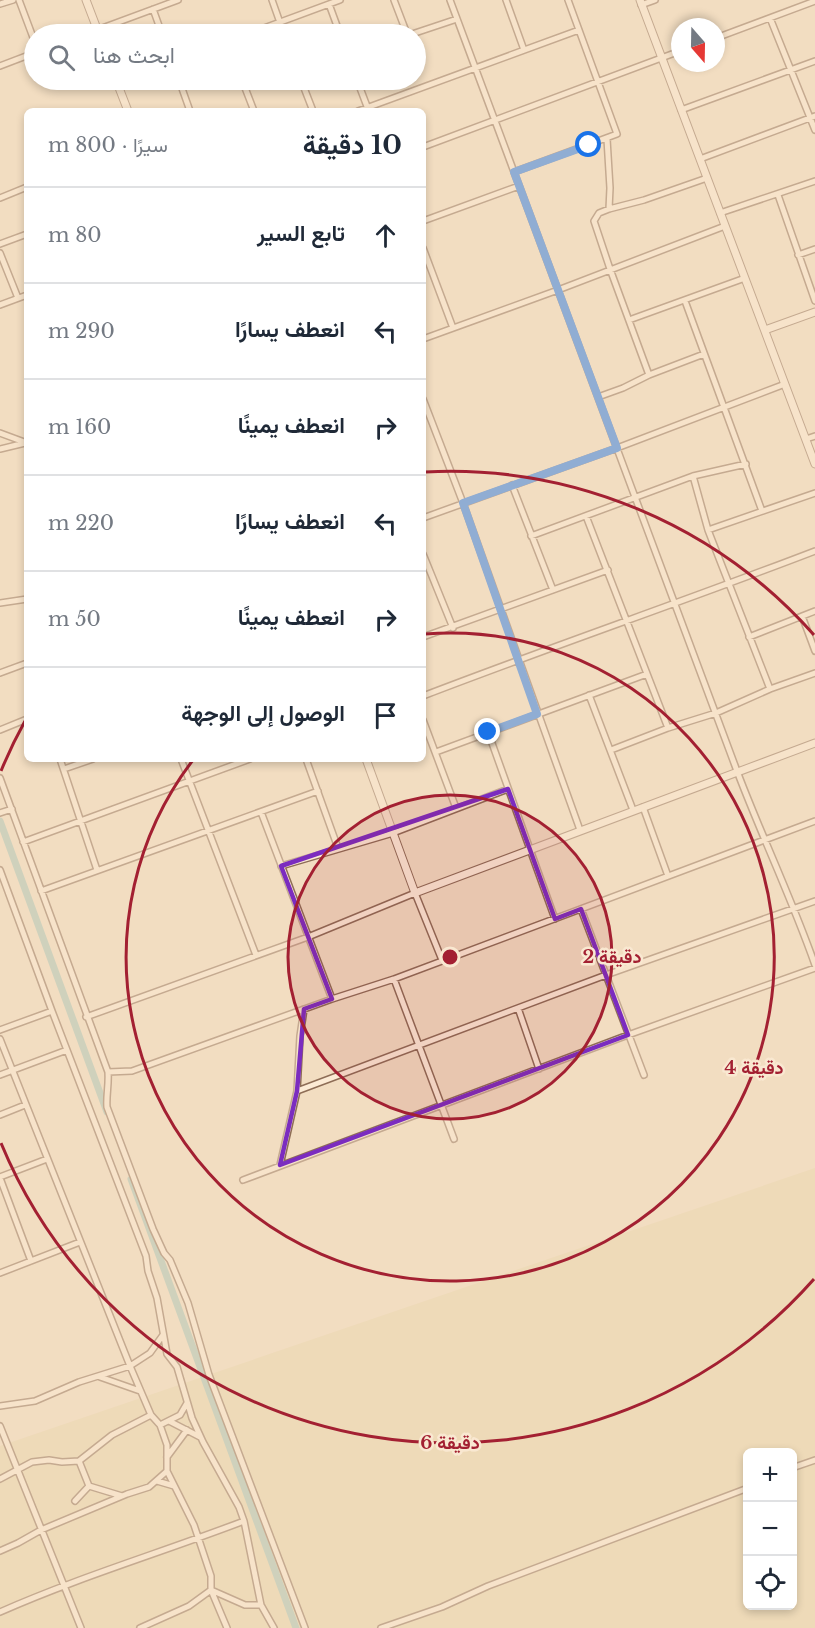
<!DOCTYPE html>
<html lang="ar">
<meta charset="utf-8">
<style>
body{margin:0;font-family:"Libre Baskerville",Vazirmatn,serif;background:#f6f6f7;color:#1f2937;direction:rtl}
.controls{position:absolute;right:18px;bottom:18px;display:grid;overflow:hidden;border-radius:9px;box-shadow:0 3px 9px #0003}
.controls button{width:54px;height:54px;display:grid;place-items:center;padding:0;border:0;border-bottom:2px solid #e0e1e3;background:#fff;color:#1f2937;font:30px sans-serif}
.compass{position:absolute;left:671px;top:18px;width:54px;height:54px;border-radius:50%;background:#fff;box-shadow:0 3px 9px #0003;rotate:160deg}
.stop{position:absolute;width:18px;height:18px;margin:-14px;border:4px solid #1a73e8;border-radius:50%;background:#fff}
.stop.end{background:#1a73e8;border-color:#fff;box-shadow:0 2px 6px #0008}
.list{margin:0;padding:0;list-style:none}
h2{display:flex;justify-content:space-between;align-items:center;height:78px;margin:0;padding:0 24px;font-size:26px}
h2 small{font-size:20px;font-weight:400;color:#747a83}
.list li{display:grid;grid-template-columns:39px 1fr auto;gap:18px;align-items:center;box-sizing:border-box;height:96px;padding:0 24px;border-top:2px solid #e0e1e3}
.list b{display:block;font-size:22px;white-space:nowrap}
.list em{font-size:20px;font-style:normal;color:#747a83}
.icon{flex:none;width:33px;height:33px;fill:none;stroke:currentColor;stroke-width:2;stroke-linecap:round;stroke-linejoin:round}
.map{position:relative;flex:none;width:815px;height:1628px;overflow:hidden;direction:ltr}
.search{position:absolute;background:#fff;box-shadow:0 3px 9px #0003;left:24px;top:24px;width:402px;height:66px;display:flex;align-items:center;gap:15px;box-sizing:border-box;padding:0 21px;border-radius:33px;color:#747a83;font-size:22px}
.panel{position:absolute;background:#fff;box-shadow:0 3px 9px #0003;left:24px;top:108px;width:402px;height:654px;border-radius:9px;direction:rtl}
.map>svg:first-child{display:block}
</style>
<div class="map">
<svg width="815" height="1628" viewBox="0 0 815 1628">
<rect width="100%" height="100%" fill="#f2ddc1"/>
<path fill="#e9d7ad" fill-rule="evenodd" d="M815,1168V1628H0V1446ZM748,1452H792V1606H748Z"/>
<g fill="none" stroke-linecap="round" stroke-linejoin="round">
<path stroke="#a4c4b6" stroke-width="7" d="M0,821L107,1112
M131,1179L296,1628"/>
<defs>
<path id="minor" d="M19,0L34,40
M272,0L284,34
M394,0L407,34
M450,0L737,771C762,837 792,899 815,965
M506,0L524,50
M0,4L13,0
M329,4L340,34
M641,5L655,0
M153,9L162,34
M770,18L815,130
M86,34L178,0
M248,34L340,0
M412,34L457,19
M716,38L815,1
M0,66L34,53
M179,80L190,111
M242,80L254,111
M301,80L313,111
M357,80L368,109
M681,110L815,61
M358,111L579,30
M607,139L610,188L609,209
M423,147L680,51
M700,159L815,116
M514,172L617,134L568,0
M778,195L815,301
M0,198L27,187
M720,213L815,181
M423,221L519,186
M0,244L27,234
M423,248L453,328
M0,253L18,298
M798,255L815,249
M685,301L762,511
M0,305L27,295
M629,320L745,278
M423,339L558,290L725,226
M649,375L610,269L594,221L599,213L609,209L644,200L707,178
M598,397L623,388L649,375L704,354
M423,399L463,503L580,830
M0,433L27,443
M806,439L815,436
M0,449L25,443
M693,476L708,530L770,689
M512,485L553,590
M586,516L668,728
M423,518L617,448L785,384
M708,530L815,493
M531,536L693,476L746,464
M423,554L453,628
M0,603L27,599
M802,616L815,651
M423,637L608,570
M749,637L815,611
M0,673L27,663
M589,695L633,810
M423,696C553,646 685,601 815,551
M423,720L456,808
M0,730L27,719
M488,732L555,919
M611,750L668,728L716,713L770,689L815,673
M436,752L647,674
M60,759L97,870
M181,759L256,955
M306,759L338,848
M64,769L93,759
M0,778L108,1072C109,1085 106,1096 107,1107L153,1229L164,1253L170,1260L188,1303L209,1375L305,1628
M643,807L668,876
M261,812L332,999
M0,813L12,809
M23,842L250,759
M281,866L393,833L508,789
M0,870L52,1011L146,1256L148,1271L157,1298L167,1354L177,1367L192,1418L203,1442L239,1507L244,1521C163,1552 79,1577 0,1612
M41,891L318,791
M581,909L644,1075
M394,979L454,1139
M518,1008L539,1069
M86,1017L308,937L415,893L442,960
M0,1030L52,1011
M0,1039L130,1366L151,1415L160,1425L167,1445V1471L149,1487L127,1494L41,1530L18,1543L0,1551
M108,1072L132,1071L332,999L394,979L815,821
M0,1075L67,1050
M297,1091L606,975L815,901
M0,1115L25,1105
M280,1165L297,1091L300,1036L304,1009
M0,1177L47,1159
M0,1178L31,1261
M243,1180L628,1035L815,968
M0,1273L80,1242
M100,1377L140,1391
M0,1406L35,1401L79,1382L130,1366L150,1353L163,1335
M169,1421L200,1437
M160,1425L180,1415L187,1403
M0,1426L81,1628
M167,1457L187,1430
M79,1461L89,1486L122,1496
M792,1468L815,1460
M0,1479L32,1462L49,1460L62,1462L79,1461L112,1435L151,1415
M157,1481L174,1486
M75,1501L89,1486
M244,1521L261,1605L274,1628
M211,1590L245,1605H261
M211,1590L227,1628
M140,1628L189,1606L211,1590V1576L194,1525L167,1471
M381,1628L442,1607L488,1586L748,1488"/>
<path id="tertiary" d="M86,0L99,34
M640,0L815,464
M116,80L128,111
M765,330L815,312
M366,759L415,893L815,743"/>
</defs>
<use href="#minor" stroke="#8e6d56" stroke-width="8"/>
<use href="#tertiary" stroke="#8e6d56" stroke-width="9"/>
<use href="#minor" stroke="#fcebd5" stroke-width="5"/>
<use href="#tertiary" stroke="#fcebd5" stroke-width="7"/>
</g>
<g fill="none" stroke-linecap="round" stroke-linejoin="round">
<path stroke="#1a73e8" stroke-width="8" d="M488,732L537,714L463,503L617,448L514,172L589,145"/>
</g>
<path d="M0 0H815V1628H0ZM508,789L555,919L581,909L628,1035L280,1165L297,1091L304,1009L332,999L281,866Z" fill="#f2ddc1" fill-opacity=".55" fill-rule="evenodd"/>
<path fill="none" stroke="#7b2cbf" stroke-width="4.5" stroke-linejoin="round" d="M508,789L555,919L581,909L628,1035L280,1165L297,1091L304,1009L332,999L281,866Z"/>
<circle cx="450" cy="957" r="162" fill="#a32032" fill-opacity=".12"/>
<g fill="none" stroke="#a32032" stroke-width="3">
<circle cx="450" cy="957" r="162"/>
<path d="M425 634A324 324 0 1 1 193 760"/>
<path d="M814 1279A486 486 0 0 1 1 1143M1 771A486 486 0 0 1 25 721M425 472A486 486 0 0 1 814 635"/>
</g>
<circle cx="450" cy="957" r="9" fill="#a32032" stroke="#f9e8d1" stroke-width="3"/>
<g font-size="18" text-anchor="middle" font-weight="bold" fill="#a32032" stroke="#f9e8d1" stroke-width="5" stroke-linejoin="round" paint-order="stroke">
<text x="612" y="963">2 دقيقة</text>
<text x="754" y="1074">4 دقيقة</text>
<text x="450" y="1449">6 دقيقة</text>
</g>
</svg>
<div class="controls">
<button>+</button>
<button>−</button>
<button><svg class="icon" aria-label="locate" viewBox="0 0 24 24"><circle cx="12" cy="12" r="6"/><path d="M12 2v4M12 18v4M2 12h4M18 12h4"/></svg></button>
</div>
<svg class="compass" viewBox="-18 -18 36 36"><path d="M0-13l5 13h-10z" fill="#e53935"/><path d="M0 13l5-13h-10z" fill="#747a83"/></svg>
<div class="stop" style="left:589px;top:145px"></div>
<div class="stop end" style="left:488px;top:732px"></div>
<div class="search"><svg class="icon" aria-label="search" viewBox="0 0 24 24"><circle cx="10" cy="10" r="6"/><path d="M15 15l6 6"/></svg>ابحث هنا</div>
<section class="panel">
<h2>10 دقيقة<small>سيرًا · 800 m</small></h2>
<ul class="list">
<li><svg class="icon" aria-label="ahead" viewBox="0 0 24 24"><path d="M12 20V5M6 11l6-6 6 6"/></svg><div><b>تابع السير</b></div><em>80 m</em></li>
<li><svg class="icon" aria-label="left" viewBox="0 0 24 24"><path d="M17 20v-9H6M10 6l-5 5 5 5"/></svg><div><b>انعطف يسارًا</b></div><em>290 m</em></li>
<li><svg class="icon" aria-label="right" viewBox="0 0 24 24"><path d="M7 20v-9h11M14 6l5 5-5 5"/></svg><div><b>انعطف يمينًا</b></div><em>160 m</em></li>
<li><svg class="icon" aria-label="left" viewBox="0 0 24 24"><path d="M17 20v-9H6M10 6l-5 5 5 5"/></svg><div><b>انعطف يسارًا</b></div><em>220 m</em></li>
<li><svg class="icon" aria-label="right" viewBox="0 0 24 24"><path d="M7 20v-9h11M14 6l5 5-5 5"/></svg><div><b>انعطف يمينًا</b></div><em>50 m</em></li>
<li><svg class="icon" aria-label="arrive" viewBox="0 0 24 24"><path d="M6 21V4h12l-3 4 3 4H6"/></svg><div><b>الوصول إلى الوجهة</b></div></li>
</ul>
</section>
</div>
